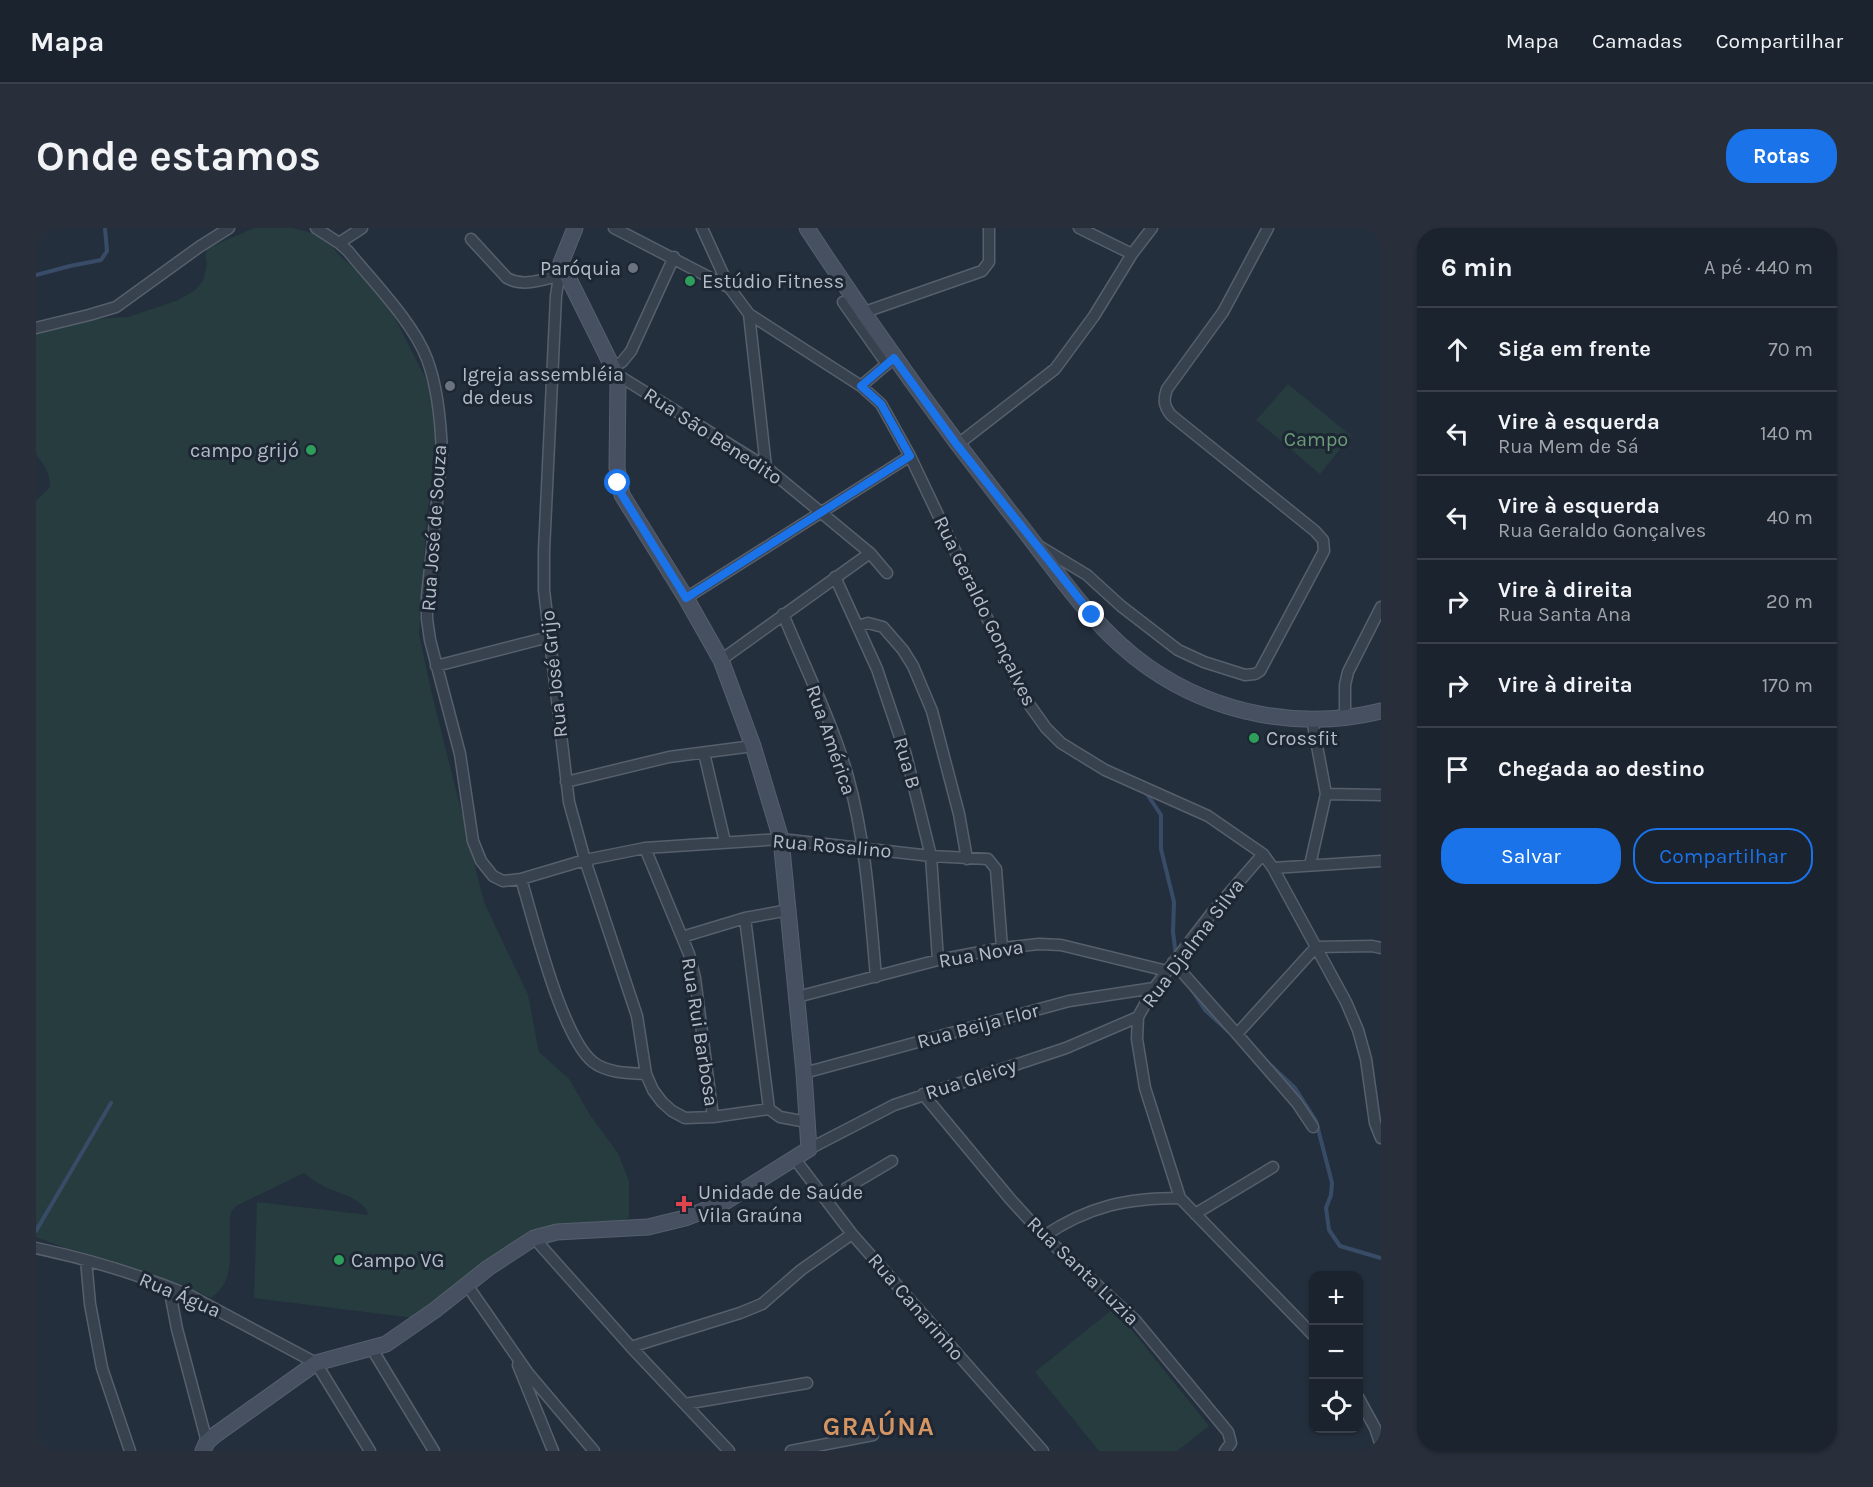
<!DOCTYPE html>
<html lang="pt">
<meta charset="utf-8">
<style>
body{margin:0;font-family:Karla,sans-serif;background:#282f3a;color:#f1f3f6}
.controls{position:absolute;right:18px;bottom:18px;display:grid;overflow:hidden;border-radius:12px;box-shadow:0 2px 4px #0004}
.controls button{width:54px;height:54px;display:grid;place-items:center;padding:0;border:0;border-bottom:2px solid #39404a;background:#1b232e;color:#f1f3f6;font:30px sans-serif}
.stop{position:absolute;width:18px;height:18px;margin:-14px;border:4px solid #1a73e8;border-radius:50%;background:#fff}
.stop.end{background:#1a73e8;border-color:#fff;box-shadow:0 2px 6px #0008}
.list{margin:0;padding:0;list-style:none}
h2{display:flex;justify-content:space-between;align-items:center;height:78px;margin:0;padding:0 24px;font-size:26px}
h2 small{font-size:20px;font-weight:400;color:#a0a4aa}
.list li{display:grid;grid-template-columns:39px 1fr auto;gap:18px;align-items:center;box-sizing:border-box;height:84px;padding:0 24px;border-top:2px solid #39404a}
.list b{display:block;font-size:22px;white-space:nowrap}
.list p{margin:0;font-size:20px;white-space:nowrap;color:#a0a4aa}
.list em{font-size:20px;font-style:normal;color:#a0a4aa}
.actions{display:flex;gap:12px;padding:18px 24px}
.actions a{flex:1;padding:14px 0;border:2px solid #1a73e8;border-radius:24px;text-align:center;font-size:21px;color:#1a73e8}
.actions .main{background:#1a73e8;color:#fff}
.icon{flex:none;width:33px;height:33px;fill:none;stroke:currentColor;stroke-width:2;stroke-linecap:round;stroke-linejoin:round}
.map{position:relative;flex:none;width:1345px;height:1223px;overflow:hidden;border-radius:24px}
header{display:flex;align-items:center;gap:36px;box-sizing:border-box;height:84px;padding:0 30px;background:#1b232e;border-bottom:2px solid #39404a}
header strong{font-size:28px}
nav{display:flex;gap:33px;margin-inline-start:auto;font-size:21px}
.intro{display:flex;align-items:center;justify-content:space-between;box-sizing:border-box;height:144px;padding:0 36px}
h1{margin:0;font-size:42px}
.button{padding:15px 27px;border-radius:24px;background:#1a73e8;color:#fff;font-size:21px;font-weight:700}
main{display:flex;gap:36px;padding:0 36px}
aside{flex:1;background:#1b232e;border-radius:24px;box-shadow:0 2px 4px #0004}
.map>svg:first-child{display:block}
</style>
<header>
<strong>Mapa</strong>
<nav><a>Mapa</a><a>Camadas</a><a>Compartilhar</a></nav>
</header>
<div class="intro"><h1>Onde estamos</h1><a class="button">Rotas</a></div>
<main>
<div class="map">
<svg width="1345" height="1223" viewBox="0 0 1345 1223">
<rect width="100%" height="100%" fill="#242f3e"/>
<path fill="#263c3f" d="M218,0H256L276,5L290,12L306,30L330,50L358,88L395,161L401,200L398,241L391,287L383,406L395,462L448,674L492,767L503,824L533,851L554,887L582,925L593,953V989L589,993H560L476,1016L460,1025L381,1087L379,1084L378,1090L218,1070L221,974L333,987C327,970 304,966 289,959C281,955 275,950 268,945L200,978L195,984C190,1014 204,1050 175,1070L146,1057L112,1050L0,1009V273L14,259C14,243 8,238 0,226V105L54,91L92,89L140,73L158,63L167,53L171,36L169,27L172,20Z
M1252,156L1315,208L1284,246L1220,192Z
M1078,1080L1173,1198L1141,1223H1063L999,1144Z"/>
<g fill="none" stroke-linecap="round" stroke-linejoin="round">
<path stroke="#394c67" stroke-width="4" d="M0,47L34,38L65,32L71,23L69,0
M1111,566L1125,587V621L1138,674L1137,704L1140,728
M1156,762L1169,782L1192,803
M1231,834L1259,860L1280,893L1296,955L1295,967L1290,980L1293,1002L1304,1018L1345,1030
M0,1003L75,875"/>
<defs>
<path id="street" d="M280,0L303,15L312,23C337,54 377,94 391,131C402,160 405,196 406,227L391,368V391L394,412L424,526L437,613L445,633L457,648L467,653L485,651L549,632L609,620L745,611L895,628L952,631L960,641L966,720
M578,0L692,59
M666,0L693,59L713,86L825,158L845,176L874,228L990,472L1010,500L1025,515L1069,542L1172,588L1227,626L1237,640L1280,719L1310,774L1322,802L1330,831L1339,895L1345,910
M1043,0L1096,26
M435,11L471,50C487,59 505,52 522,48
M303,15L326,0
M525,35L520,68L508,323V362L533,574L549,632L601,788L610,846L617,862L626,874L636,883L649,890L677,889L733,881
M807,74L848,132
M826,85L946,43L953,34V0
M713,86L730,239
M0,100L53,87L80,79L163,19L193,0
M577,138L586,134L595,123L638,29
M580,146L730,239L834,325L851,345
M825,158L857,131
M921,217L1019,141L1058,88L1096,26L1116,0
M1003,318L1051,347L1085,378L1142,422L1168,434L1209,447L1219,446L1224,443L1288,323L1287,312L1279,303L1135,187C1128,178 1127,172 1131,161L1187,84L1232,0
M799,349L841,441L870,527L895,628L902,732
M650,370L874,228
M747,386C769,440 796,493 812,549C830,614 834,682 840,749
M822,398L832,395L847,399L867,422L877,438L896,483L923,586L931,631
M685,432L834,325
M400,438L513,409
M1309,489V457L1312,444L1345,379
M668,525L689,614
M530,554L633,529L717,518
M1290,566L1345,567
M609,620L653,726L659,750L677,889
M1227,626L1175,686L1118,760L1102,789L1101,811L1109,860L1144,970L1278,1108
M1274,637L1290,566L1276,491
M1237,640L1345,633
M485,651C498,693 525,808 557,834C571,845 592,845 610,846
M709,690L733,881L744,889L771,894
M646,709L709,690L753,682
M1137,734L1201,806L1280,719L1336,718L1345,720
M761,769L902,732L966,720L1003,716L1025,717L1131,743
M1201,806L1261,875L1277,899
M768,845L1033,773L1118,760
M887,866L975,972L1008,1008L1099,1092L1192,1204L1195,1215L1189,1223
M773,921L858,877L1030,820L1102,789
M758,930L816,1006L1007,1223
M790,972L856,933
M1159,986L1237,939
M1008,1008C1053,978 1091,970 1144,970
M498,1010L595,1119L693,1223
M0,1020C52,1031 104,1047 153,1067L280,1135L334,1223
M50,1032L54,1076L66,1140L94,1223
M431,1057L492,1145L558,1223
M133,1059L141,1101L171,1214
M595,1119L704,1085L726,1076L765,1042L816,1006
M336,1121L398,1223
M482,1137L517,1223
M1322,1169L1339,1200L1345,1218
M649,1176L771,1155
M755,1223L837,1207"/>
<path id="secondary" d="M771,0C838,103 909,202 985,298C1023,347 1060,403 1112,439C1179,486 1265,503 1345,483
M167,1223L171,1214L179,1207L280,1135L350,1116L399,1082L452,1040L498,1010L521,1004L612,999L649,990L687,975L773,921L768,845L745,611L717,518L685,432L650,370L586,267L581,240L582,154L580,146L525,35L539,0"/>
</defs>
<use href="#street" stroke="#565f6c" stroke-width="13"/>
<use href="#secondary" stroke="#565f6c" stroke-width="17"/>
<use href="#street" stroke="#38414e" stroke-width="10"/>
<use href="#secondary" stroke="#465061" stroke-width="15"/>
</g>
<g fill="none" stroke-linecap="round" stroke-linejoin="round">
<path stroke="#1a73e8" stroke-width="8" d="M582,255L586,267L650,370L874,228L845,176L825,158L858,130L921,217L1056,387"/>
</g>
<g fill="#6b7280" stroke="#1d2633" stroke-width="2">
<circle cx="597" cy="40" r="6"/>
<circle cx="414" cy="158" r="6"/>
</g>
<g fill="#2e9e5b" stroke="#1d2633" stroke-width="2">
<circle cx="654" cy="53" r="6"/>
<circle cx="275" cy="222" r="6"/>
<circle cx="1218" cy="510" r="6"/>
<circle cx="303" cy="1032" r="6"/>
</g>
<path fill="#e0444e" stroke="#1d2633" stroke-width="2" d="M645 967h6v6h6v6h-6v6h-6v-6h-6v-6h6z"/>
<g text-anchor="middle" dominant-baseline="central" stroke-width="6" stroke-linejoin="round" paint-order="stroke">
<g font-size="20" fill="#b4bcc9" stroke="#1d2633" text-anchor="start">
<text x="585" y="40" text-anchor="end">Paróquia</text>
<text x="666" y="53">Estúdio Fitness</text>
<text x="426" y="146">Igreja assembléia<tspan x="426" dy="23">de deus</tspan></text>
<text x="263" y="222" text-anchor="end">campo grijó</text>
<text x="1230" y="510">Crossfit</text>
<text x="662" y="964">Unidade de Saúde<tspan x="662" dy="23">Vila Graúna</tspan></text>
<text x="315" y="1032">Campo VG</text>
</g>
<g font-size="20" fill="#b4bcc9" stroke="#1d2633">
<text transform="translate(677 208) rotate(33)">Rua São Benedito</text>
<text transform="translate(398 300) rotate(-86)">Rua José de Souza</text>
<text transform="translate(949 383) rotate(64)">Rua Geraldo Gonçalves</text>
<text transform="translate(518 446) rotate(-96)">Rua José Grijo</text>
<text transform="translate(795 512) rotate(71)">Rua América</text>
<text transform="translate(871 535) rotate(74)">Rua B</text>
<text transform="translate(796 618) rotate(5)">Rua Rosalino</text>
<text transform="translate(1157 715) rotate(-53)">Rua Djalma Silva</text>
<text transform="translate(945 726) rotate(-10)">Rua Nova</text>
<text transform="translate(942 798) rotate(-15)">Rua Beija Flor</text>
<text transform="translate(664 804) rotate(81)">Rua Rui Barbosa</text>
<text transform="translate(935 851) rotate(-18)">Rua Gleicy</text>
<text transform="translate(1047 1043) rotate(44)">Rua Santa Luzia</text>
<text transform="translate(144 1067) rotate(23)">Rua Água</text>
<text transform="translate(880 1079) rotate(49)">Rua Canarinho</text>
</g>
<g font-size="20" fill="#6b9a76" stroke="#1d2633">
<text x="1280" y="211">Campo</text>
</g>
<g font-size="26" font-weight="bold" letter-spacing="1.5" fill="#d59563" stroke="#1d2633">
<text x="843" y="1198">GRAÚNA</text>
</g>
</g>
</svg>
<div class="controls">
<button>+</button>
<button>−</button>
<button><svg class="icon" aria-label="locate" viewBox="0 0 24 24"><circle cx="12" cy="12" r="6"/><path d="M12 2v4M12 18v4M2 12h4M18 12h4"/></svg></button>
</div>
<div class="stop" style="left:582px;top:255px"></div>
<div class="stop end" style="left:1056px;top:387px"></div>
</div>
<aside>
<h2>6 min<small>A pé · 440 m</small></h2>
<ul class="list">
<li><svg class="icon" aria-label="ahead" viewBox="0 0 24 24"><path d="M12 20V5M6 11l6-6 6 6"/></svg><div><b>Siga em frente</b></div><em>70 m</em></li>
<li><svg class="icon" aria-label="left" viewBox="0 0 24 24"><path d="M17 20v-9H6M10 6l-5 5 5 5"/></svg><div><b>Vire à esquerda</b><p>Rua Mem de Sá</p></div><em>140 m</em></li>
<li><svg class="icon" aria-label="left" viewBox="0 0 24 24"><path d="M17 20v-9H6M10 6l-5 5 5 5"/></svg><div><b>Vire à esquerda</b><p>Rua Geraldo Gonçalves</p></div><em>40 m</em></li>
<li><svg class="icon" aria-label="right" viewBox="0 0 24 24"><path d="M7 20v-9h11M14 6l5 5-5 5"/></svg><div><b>Vire à direita</b><p>Rua Santa Ana</p></div><em>20 m</em></li>
<li><svg class="icon" aria-label="right" viewBox="0 0 24 24"><path d="M7 20v-9h11M14 6l5 5-5 5"/></svg><div><b>Vire à direita</b></div><em>170 m</em></li>
<li><svg class="icon" aria-label="arrive" viewBox="0 0 24 24"><path d="M6 21V4h12l-3 4 3 4H6"/></svg><div><b>Chegada ao destino</b></div></li>
</ul>
<div class="actions"><a class="main">Salvar</a><a>Compartilhar</a></div>
</aside>
</main>
